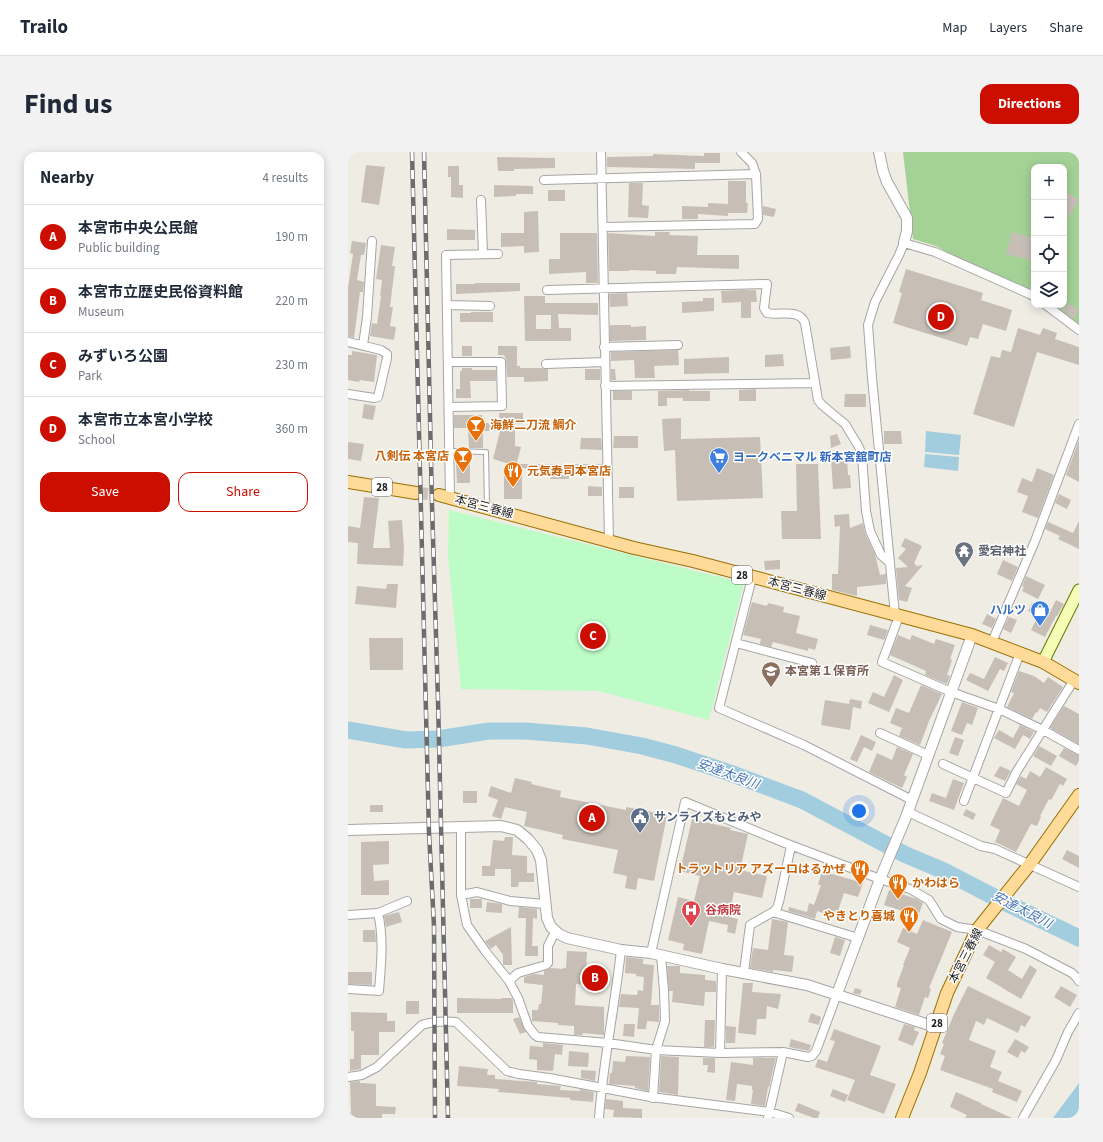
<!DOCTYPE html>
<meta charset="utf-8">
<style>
body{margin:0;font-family:"Source Sans 3","Noto Sans JP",sans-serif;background:#f2f2f3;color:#1f2937}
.controls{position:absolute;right:12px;top:12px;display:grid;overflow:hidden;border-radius:8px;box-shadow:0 2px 10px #0003}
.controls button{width:36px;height:36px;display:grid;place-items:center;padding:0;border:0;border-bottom:1px solid #e0e1e3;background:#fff;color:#1f2937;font:20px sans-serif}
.you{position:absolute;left:511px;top:659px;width:14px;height:14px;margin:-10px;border:3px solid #fff;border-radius:50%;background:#1a73e8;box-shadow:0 0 0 6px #1a73e833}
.badge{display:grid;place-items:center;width:26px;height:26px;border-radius:50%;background:#cc0e00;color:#fff;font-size:13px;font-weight:700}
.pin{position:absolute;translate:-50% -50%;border:2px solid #fff;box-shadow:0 1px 4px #0006}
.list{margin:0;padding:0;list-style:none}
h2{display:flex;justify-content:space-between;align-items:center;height:52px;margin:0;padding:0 16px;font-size:17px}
h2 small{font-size:13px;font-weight:400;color:#747a83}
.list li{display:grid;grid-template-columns:26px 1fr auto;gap:12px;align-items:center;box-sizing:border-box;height:64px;padding:0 16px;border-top:1px solid #e0e1e3}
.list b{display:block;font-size:15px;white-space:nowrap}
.list p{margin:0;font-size:13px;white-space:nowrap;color:#747a83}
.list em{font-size:13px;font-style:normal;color:#747a83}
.actions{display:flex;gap:8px;padding:12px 16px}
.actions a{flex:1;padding:9px 0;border:1px solid #cc0e00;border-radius:12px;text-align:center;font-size:14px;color:#cc0e00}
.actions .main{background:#cc0e00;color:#fff}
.icon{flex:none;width:22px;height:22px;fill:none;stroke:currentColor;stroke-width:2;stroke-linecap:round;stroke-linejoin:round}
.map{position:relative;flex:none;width:731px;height:966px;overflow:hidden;border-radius:12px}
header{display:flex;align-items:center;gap:24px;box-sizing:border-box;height:56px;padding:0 20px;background:#fff;border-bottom:1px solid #e0e1e3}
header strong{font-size:19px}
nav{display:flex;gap:22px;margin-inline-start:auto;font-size:14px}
.intro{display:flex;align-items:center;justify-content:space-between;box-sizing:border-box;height:96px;padding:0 24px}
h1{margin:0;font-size:28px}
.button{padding:10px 18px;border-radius:12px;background:#cc0e00;color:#fff;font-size:14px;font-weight:700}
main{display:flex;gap:24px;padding:0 24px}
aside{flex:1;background:#fff;border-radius:12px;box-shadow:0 2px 10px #0003}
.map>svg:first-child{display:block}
</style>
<header>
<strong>Trailo</strong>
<nav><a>Map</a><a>Layers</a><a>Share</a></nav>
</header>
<div class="intro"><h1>Find us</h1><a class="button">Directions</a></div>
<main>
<aside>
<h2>Nearby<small>4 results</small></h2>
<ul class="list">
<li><span class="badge">A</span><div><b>本宮市中央公民館</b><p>Public building</p></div><em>190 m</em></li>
<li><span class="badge">B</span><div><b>本宮市立歴史民俗資料館</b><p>Museum</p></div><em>220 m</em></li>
<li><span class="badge">C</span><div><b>みずいろ公園</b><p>Park</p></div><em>230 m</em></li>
<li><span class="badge">D</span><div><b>本宮市立本宮小学校</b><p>School</p></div><em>360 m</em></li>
</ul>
<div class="actions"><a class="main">Save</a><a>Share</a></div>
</aside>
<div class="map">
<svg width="731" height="966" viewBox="0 0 731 966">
<rect width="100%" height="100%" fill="#efece3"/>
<path fill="#a3d196" d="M555,0H731V176L704,163L689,153H716V15H686V151L667,138L588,94L565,87Z"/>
<path fill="#befcc7" d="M101,358L396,431L361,568L250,539L113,537L100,403Z"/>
<path fill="#a2cddf" d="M578,279L613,283L611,303L577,300Z
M577,302L611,305L610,319L576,315Z
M731,931V966H705Z"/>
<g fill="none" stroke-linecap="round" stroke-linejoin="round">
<path stroke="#a2cddf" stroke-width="17" d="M0,578L58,588L90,587L141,579H177L239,584L294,594L328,603L382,621L454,648L556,702L596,719L654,749L731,786"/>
</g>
<path fill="#c7bfb6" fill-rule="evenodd" d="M356,1H372V11H347V17L259,15V5L305,4V2L356,4Z
M149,5L207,6V16L166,17V19H150Z
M18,13L37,15L31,53L13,50Z
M100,14H111V33H115V46L103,45V25H100Z
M380,29H398V51H400L399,61H380V64L350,62V67H334V54L360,55V51L380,52Z
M281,31H295L294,53L301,54L300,66L280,65Z
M146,33L185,34V42H168V44L146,45Z
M200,38H217V49H200Z
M716,39L731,48L716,73Z
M415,54L428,57L426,65L415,63Z
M190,59L191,100L176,101V94L153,95V81H176V60Z
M99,77L127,78V88H99Z
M307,80H322L321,83L350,84L349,103H391V117L329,115L328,122H308V119L281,118V119H261L260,81L307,84Z
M664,80L686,86V109L658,102Z
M212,81H249L250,131H238V120L201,122V107H212Z
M4,89L18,91L16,103H13L9,128L16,130L15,140H12L6,186L0,185V136L5,102L2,101Z
M33,93L47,95L44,114H47L42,155H45L42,174L48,175L46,188L22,184L24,171L29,172L33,144H32L34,128L28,127Z
M558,117L635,141L633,148L664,158L658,179L635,172L630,187L622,185L619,194L545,171L554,141L551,140Z
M127,131H172V139L108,142V132H127Z
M393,138H408L409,150H403V166H393V150L374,151L373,139Z
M279,141L280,154L262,155L261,142Z
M176,144H197V151H250V163L210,162L211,176H223V189H177ZM188,163H203V177H188Z
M355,146H366V159L334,161V150L355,149Z
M720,151L731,158L726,167L714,158Z
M123,160H145V170H112V161H123Z
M262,173H283V175L298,174V188L262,189Z
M670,176L692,183L695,176L709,181L707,187L731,195V213L689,200L666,275L625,262L643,204L652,206L654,198L663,200Z
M114,194H124V204H114Z
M150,194H169V214H172V216H194L200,217V229L176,230V225H159L158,208L156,203H150Z
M502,194L503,206L483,208L482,196Z
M330,198L331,213L306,214L307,226H287L286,208L263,209V200Z
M4,199L29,203L26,230L12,228L11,230L0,228V203H4Z
M435,202L436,214L417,215V203Z
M381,205V221L336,222V207Z
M114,216H124V218H148V229H122L123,246H108V237H112V219H114Z
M237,217H252V228H237Z
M263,217H267L268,228H263Z
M408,237V249H391V238Z
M341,238V239H362V249H335V246H319V254H310V239Z
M265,239H284V248H265Z
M497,242H518V255H496Z
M16,252L28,254L25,268L14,266Z
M151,261H175V272H167V294L173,295L168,314L145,307L152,279H135V296H121L120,276H106V263H134V271H152Z
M333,266V287L412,285L415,346L329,349L327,298L316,299L314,267Z
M536,279H553L554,292H536Z
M489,282L493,292L483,296L482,284Z
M266,284H290V296H265Z
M233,286H253L254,298L232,297Z
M731,288V330L718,323Z
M0,290L16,292L13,309L0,307Z
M499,306L500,323H502L503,336L485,337L483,307Z
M108,312H122V331H109Z
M172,312H254V321H221V327H202L203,323L172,315Z
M448,312H470L473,387H434L433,359H449Z
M689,316L706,323L690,366L674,360L680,344L669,340L674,326L684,330Z
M156,324H174V347H156Z
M240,334L254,335V344H240Z
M271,335H286V346H271Z
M711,342L723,348L719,357L707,351Z
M16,345L31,346L25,396H42L40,369L54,368L56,397L55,414L9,412L10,391L0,390V374L12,376Z
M501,362L502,376L515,371L517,381L527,402L532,423L538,422V432L509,435V444L484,438V422H490L492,374L487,375L486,363Z
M731,369V397L710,387L712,384L697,377L700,370L725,381Z
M557,386L574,394L566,411L569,414L575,413L557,434L564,436L559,450L551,448L548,416L560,415L550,406L558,397L553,394Z
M432,408V417L417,418L416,409Z
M655,408L670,415L664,429L649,422Z
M678,424L697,433L690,447L674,439L676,435L674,434Z
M39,432H50L48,456L7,452L9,434L38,437Z
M708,448L716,452L709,464H708L697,485L683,478L690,464L680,459L684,451L702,460Z
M404,450L419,454L420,451L436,455L435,460L452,464L448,481L470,487L467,498L460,496V499L425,490L423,495L412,492L413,487L395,483Z
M639,462L648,467L644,476L634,472Z
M661,465L669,468L663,481L655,477Z
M522,473L540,478L536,488L519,483Z
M550,483L562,488L564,483L586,492L588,487L607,493L602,507L604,508L599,523L602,524L599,532L577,523L578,519L542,503Z
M21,486H55V518H22Z
M647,505L660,511L656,519L652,517L640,539L618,528L622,521L636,527Z
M671,519L686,524L696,531L700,525L715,535L699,560L692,556L689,561L688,560L684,567L659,555L666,541L663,540Z
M546,523L555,528L541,560L520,551L525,540L536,545Z
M573,533L594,542L581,569L572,593L551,584L554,576L542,571L548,556L561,561Z
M502,547L514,549L513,557L505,555L502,578L473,573L477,548L501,552Z
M614,550L630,556L624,573L619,571L614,583L603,579Z
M716,554L731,562V592L702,576Z
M672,573L686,580L682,587L675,583L667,597L646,586L651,578L665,586Z
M513,583L528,590L524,599L516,595L509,610L502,607Z
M607,585L616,588L610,604L601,601Z
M691,594L709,604L703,614L685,604Z
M549,595L565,602L556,623L559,625L554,636L521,620L529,601L544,608Z
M716,596L731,603V609L728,614L711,604Z
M652,614L663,619L657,629L646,624Z
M698,615L719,627L715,634L712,632L703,648L701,647L692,664L693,665L689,674L683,672L668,700L647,690L652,678L642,673L655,646L671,654L679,638L668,632L673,624L678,627L682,619L692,625Z
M167,626L184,630L183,632L213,639L212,645L278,658V655L319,663L306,729L290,726L288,738L277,736L279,724L265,721L270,698L214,687L215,683L176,674L179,660L157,655L153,667L144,664L150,648L140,644L143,634L163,641Z
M605,627L616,631L606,658L581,649L584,641L598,646Z
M115,639H129V651H115Z
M22,653H35V660H22Z
M618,657L628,662L625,668L615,663Z
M344,667L383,676L382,678L400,682L392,718L419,724L414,746L386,740L381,765L390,767L387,782L379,780L380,773L361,769L354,802L335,798L336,792L320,788L330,745L346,749L352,724L332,719Z
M157,685H165L164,703L179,704V721H186V730H171L170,735H163V717H147V724H134V714H142L145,688L156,689Z
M41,689V712L25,713L26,729L41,728V743H13V690Z
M719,698L731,704V716L714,707Z
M474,719L515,731L510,745L496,741L488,765L469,759L467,767L440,759L441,755L459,760L461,751L466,753L473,733H470Z
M541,738L569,747L575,751L570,764L536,753Z
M122,747H134V756H122Z
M139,750L154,752V761L138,760Z
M171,755L189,757V767L185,766L184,794H190V804H177L178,766H170Z
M51,760L54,770L38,775L36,764Z
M424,767L440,770L436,803L446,804L444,820L425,818V820L402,816L405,796L420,798Z
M575,768L604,780L581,836L583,837L580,846L577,845L571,863L547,855L553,836L549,835V832L556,813H555L562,796L549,790L555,776L569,782Z
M163,775L164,813H155V803L148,793L143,797L137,789Z
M15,778H27L28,790H15Z
M487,785L497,788L492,804L482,801Z
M641,793L653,800L655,797L668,805L660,818L674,827L682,813L689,818L673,847L638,826L647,810L635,803Z
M219,799L239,800L238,819L261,821L260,835L228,832L227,853L256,855V883L235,881L234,883H226V874L210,873V871L184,869V858H190L191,852H193L195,833L176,831V825L186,822L196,823V819L203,816L215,817V816H218Z
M278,805L295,807V812L306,813L303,853H311V870L299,869L298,877H289L291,856L271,855L273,842L289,843L290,838L295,839L296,825L288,824V822L277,821Z
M319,814H332V821L357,823V828L368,829V840H357L356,854L324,850L325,839H321Z
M0,820H24V833L0,832Z
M395,831H405L404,840L433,842L430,857L419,854L418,867H409L408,883L390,881Z
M620,834L683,865L677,875L673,873L670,881L639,866L636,873L628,869L621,888L648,899L642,915L654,920L650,929L674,939L669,950L644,940L645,937L592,918L597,904L592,902L596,892L594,891L606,862Z
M713,834L729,843L722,855L706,845Z
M507,836L514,838L512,843L505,841Z
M109,846L153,847V846H164L165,849V861H109Z
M58,849H71V862H58Z
M3,860L39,861V869H47V880H31V903H13V917L2,919V907H6V879H3Z
M463,861L473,865L471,873L460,870Z
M171,865L178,880L172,882L165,867Z
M357,868H367L366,895H356Z
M276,872H287L286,885L275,884Z
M556,872L567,875L566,878L571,880L565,894L550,888Z
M378,874L388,875L387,891H378Z
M486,877L533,894L522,923L548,932L536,962L499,948L507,928L467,915L470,907L479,910L487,889L482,888Z
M443,887L463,893L461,899L441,895Z
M667,887L681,895L677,901L673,899L670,906L659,900Z
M195,891L215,893L214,903L207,902L205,919L189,918V908L181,907L182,894L195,895Z
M221,899L241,901L240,915L220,914Z
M278,904L302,905L300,939L287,936V934L261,932L262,921H264L265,909L277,910Z
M313,904L331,905L330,943L311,940Z
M355,906H367V921L359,920L360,913H355Z
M405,906H428L421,935H420L417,954L403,952L405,938H404V934L389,932L387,949L378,948L383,910L405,913Z
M111,914L140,917L139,923H147V927L189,930V932L213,934L212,938L232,939V937L246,940L245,950L222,948V946L150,940L151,937L109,934Z
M233,918L248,919L247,929L233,926Z
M12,929V931H15L28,932V954L48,955L47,962H34V966H6L3,960L2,930Z
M485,937L500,943L497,950L482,944Z
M608,940L633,951V952L664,966H617L619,963L602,955Z
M258,947L275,949V956L294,957V966L265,965L266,958L257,957Z
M450,951L472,960L470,966H466L447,959Z"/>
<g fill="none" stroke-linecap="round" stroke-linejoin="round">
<path stroke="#c5c3bc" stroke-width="12" stroke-dasharray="12 6" stroke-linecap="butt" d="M68,341L91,343"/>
<defs>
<path id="service" d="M101,299L138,300L139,355"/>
<path id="minor" d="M253,0L261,389
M393,0L404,11L408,22
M196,28L408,22L410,67L407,72L255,75
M133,48L135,102
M199,138L419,132L416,156L419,161C432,164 451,156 457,171L470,248L474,253L497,272L511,295L514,304L518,359L522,379L533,403L542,411
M99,153L142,154
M698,153L731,178
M0,190L33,198L39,202V206L30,245L26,246L0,242
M15,193L19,165L24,89
M256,195L330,193
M100,210H153L154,254L101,255
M198,212L257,210
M257,234L467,231
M102,346L98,103L150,102
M404,426L371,556L456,593L564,648
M547,463L524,226L520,173L527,150L551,103L556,91L587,100L686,144
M551,464L534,510L603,540L651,557L695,578L731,598
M644,490L687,389L731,272
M388,491L464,511
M532,581L580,603
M595,612L658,641L669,619L726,528
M616,649L672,501
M560,660L633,694L647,697L731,735
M113,675V743L119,773L138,800L161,829L170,821L198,813L200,811V794L207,780
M113,743L129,740L162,749L197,752
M425,760L510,786
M0,763L30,761L59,749
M303,801L337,650L437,691L532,727L562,737L581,748L593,767L609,775L629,778L678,797L724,821L728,825L731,829
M374,817L372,901L435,900L460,905L464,904L468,899L489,842
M396,820L402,773L425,760L429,756L431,750L443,694
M161,829L170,846L180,874L187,883L190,885L260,891L308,898L372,901
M0,837L31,839C33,813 36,786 30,761
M0,925L14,923L29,915L74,873C86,869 96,869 108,870L159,919L171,922L201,926L303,945L422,960L441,966
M305,946L308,898L317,869L316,839L313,803
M0,965V966
M251,966C255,910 267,854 273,798
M420,966L435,900
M675,966L708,908L720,880L731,861"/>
<path id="tertiary" d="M531,0L535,19L539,30L559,66V79L556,91
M0,678L153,674L169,678L180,687L189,698L193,708L199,766L203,775L211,782L219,786L273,798L303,801L374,817L459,833L587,875
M489,842L532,727L558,665L624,483"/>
<path id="secondary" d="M695,510L731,438"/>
<path id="primary" d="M0,330L68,341
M91,343L286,396L345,409L624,483L695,510L731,531
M554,966L572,921L599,841L629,778L682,712L731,643"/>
</defs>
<use href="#service" stroke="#a5a5a5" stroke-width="6"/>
<use href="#minor" stroke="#a5a5a5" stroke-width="10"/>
<use href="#tertiary" stroke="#a5a5a5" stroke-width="12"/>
<use href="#secondary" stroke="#647a00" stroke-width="13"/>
<use href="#primary" stroke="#987000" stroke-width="14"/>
<use href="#service" stroke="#fff" stroke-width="4"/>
<use href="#minor" stroke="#fff" stroke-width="8"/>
<use href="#tertiary" stroke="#fff" stroke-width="10"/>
<use href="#secondary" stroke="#f4fcb5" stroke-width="11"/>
<use href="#primary" stroke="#ffda99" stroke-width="12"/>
<defs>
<path id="rail" d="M64,0L81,681L86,774L87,966
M76,0L84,353L90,548L100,966"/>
</defs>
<use href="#rail" stroke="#6c6c6c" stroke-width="4.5"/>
<use href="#rail" stroke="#fff" stroke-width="3" stroke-dasharray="9" stroke-linecap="butt"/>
</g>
<defs>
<symbol id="bar-pin" viewBox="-11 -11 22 30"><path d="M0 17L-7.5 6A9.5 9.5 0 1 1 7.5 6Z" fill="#e8710a" stroke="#fff"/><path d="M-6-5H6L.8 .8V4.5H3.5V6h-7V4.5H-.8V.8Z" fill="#fff"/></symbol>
<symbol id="supermarket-pin" viewBox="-11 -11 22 30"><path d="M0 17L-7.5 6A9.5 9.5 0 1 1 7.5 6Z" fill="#3f7fe0" stroke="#fff"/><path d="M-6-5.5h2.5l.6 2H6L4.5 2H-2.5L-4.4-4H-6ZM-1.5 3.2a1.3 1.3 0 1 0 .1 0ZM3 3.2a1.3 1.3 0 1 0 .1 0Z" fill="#fff"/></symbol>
<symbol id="restaurant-pin" viewBox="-11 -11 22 30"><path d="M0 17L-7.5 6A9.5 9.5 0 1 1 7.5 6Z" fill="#e8710a" stroke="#fff"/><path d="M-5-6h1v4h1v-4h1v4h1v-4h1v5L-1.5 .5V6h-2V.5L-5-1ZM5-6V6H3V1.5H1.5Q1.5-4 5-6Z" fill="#fff"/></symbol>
<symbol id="temple-pin" viewBox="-11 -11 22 30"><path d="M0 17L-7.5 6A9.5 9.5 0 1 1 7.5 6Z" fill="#6b7280" stroke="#fff"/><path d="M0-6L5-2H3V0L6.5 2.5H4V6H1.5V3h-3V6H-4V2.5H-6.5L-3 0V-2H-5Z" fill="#fff"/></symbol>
<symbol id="shop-pin" viewBox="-11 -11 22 30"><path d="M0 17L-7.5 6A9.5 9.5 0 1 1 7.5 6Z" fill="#3f7fe0" stroke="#fff"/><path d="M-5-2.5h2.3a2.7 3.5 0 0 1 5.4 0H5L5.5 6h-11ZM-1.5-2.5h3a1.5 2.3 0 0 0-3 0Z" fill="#fff"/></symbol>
<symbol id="school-pin" viewBox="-11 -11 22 30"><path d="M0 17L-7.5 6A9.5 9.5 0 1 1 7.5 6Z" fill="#8d6e63" stroke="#fff"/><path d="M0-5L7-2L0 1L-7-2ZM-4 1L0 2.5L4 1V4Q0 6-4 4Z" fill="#fff"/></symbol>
<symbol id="civic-pin" viewBox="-11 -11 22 30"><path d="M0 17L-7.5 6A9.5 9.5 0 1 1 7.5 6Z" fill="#5c6f8a" stroke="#fff"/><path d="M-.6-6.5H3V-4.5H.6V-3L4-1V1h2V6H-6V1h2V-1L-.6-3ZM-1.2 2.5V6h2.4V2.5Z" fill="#fff"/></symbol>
<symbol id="hospital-pin" viewBox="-11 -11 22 30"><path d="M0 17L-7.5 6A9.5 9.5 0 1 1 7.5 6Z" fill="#e0444e" stroke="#fff"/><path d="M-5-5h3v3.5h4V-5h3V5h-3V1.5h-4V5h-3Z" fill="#fff"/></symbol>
</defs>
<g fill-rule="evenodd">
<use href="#bar-pin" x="117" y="262" width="22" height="30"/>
<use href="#bar-pin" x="104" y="293" width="22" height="30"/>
<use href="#supermarket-pin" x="360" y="294" width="22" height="30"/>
<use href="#restaurant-pin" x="154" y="308" width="22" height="30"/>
<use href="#temple-pin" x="605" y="388" width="22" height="30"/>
<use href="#shop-pin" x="681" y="447" width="22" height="30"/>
<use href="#school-pin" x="412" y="508" width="22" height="30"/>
<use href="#civic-pin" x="281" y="654" width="22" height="30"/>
<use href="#restaurant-pin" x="501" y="706" width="22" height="30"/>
<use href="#restaurant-pin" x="539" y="720" width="22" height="30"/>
<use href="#hospital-pin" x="332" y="747" width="22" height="30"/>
<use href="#restaurant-pin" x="550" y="753" width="22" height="30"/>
</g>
<g text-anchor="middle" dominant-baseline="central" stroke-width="3" stroke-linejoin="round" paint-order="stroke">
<g fill="#fff" stroke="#626262" stroke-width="1">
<rect x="24" y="326" width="20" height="18" rx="3"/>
<rect x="384" y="414" width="20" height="18" rx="3"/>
<rect x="579" y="862" width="20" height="18" rx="3"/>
</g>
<g font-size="11" font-weight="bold" fill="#1e1e1e">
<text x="34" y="335">28</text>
<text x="394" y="423">28</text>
<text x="589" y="871">28</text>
</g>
<g font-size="12" font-weight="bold" fill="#c56008" stroke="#fff" text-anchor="start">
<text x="142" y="273">海鮮二刀流 鯛介</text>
<text x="101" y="304" text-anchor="end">八剣伝 本宮店</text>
<text x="179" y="319">元気寿司本宮店</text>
<text x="498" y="717" text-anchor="end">トラットリア アズーロはるかぜ</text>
<text x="564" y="731">かわはら</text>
<text x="547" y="764" text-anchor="end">やきとり喜城</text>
</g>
<g font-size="12" font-weight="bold" fill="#366cbe" stroke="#fff" text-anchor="start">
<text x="385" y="305">ヨークベニマル 新本宮舘町店</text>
<text x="678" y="458" text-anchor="end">ハルツ</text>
</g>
<g font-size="12" fill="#1e1e1e" stroke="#fff">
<text transform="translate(136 355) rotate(15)">本宮三春線</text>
<text transform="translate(449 437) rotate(15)">本宮三春線</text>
<text transform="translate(618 804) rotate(-63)">本宮三春線</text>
</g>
<g font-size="12" font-weight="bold" fill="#5b616d" stroke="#fff" text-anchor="start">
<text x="630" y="399">愛宕神社</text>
</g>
<g font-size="12" font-weight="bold" fill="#785e54" stroke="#fff" text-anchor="start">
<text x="437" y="519">本宮第１保育所</text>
</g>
<g font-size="12" font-weight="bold" fill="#4e5e75" stroke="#fff" text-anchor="start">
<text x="306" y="665">サンライズもとみや</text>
</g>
<g font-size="12" font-weight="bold" fill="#be3a42" stroke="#fff" text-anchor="start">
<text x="357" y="758">谷病院</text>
</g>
<g font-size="13" font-style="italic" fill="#4674b2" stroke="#fff">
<text transform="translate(380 622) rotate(20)">安達太良川</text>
<text transform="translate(674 758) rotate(27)">安達太良川</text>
</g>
</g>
</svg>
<div class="controls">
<button>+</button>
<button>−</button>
<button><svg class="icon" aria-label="locate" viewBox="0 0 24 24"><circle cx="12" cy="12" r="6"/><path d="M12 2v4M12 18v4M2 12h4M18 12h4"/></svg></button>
<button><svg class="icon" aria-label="layers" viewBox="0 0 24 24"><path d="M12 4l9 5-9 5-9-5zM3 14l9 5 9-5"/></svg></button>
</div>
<div class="you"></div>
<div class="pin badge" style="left:244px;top:666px">A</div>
<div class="pin badge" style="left:247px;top:826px">B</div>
<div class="pin badge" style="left:245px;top:484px">C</div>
<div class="pin badge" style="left:593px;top:165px">D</div>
</div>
</main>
